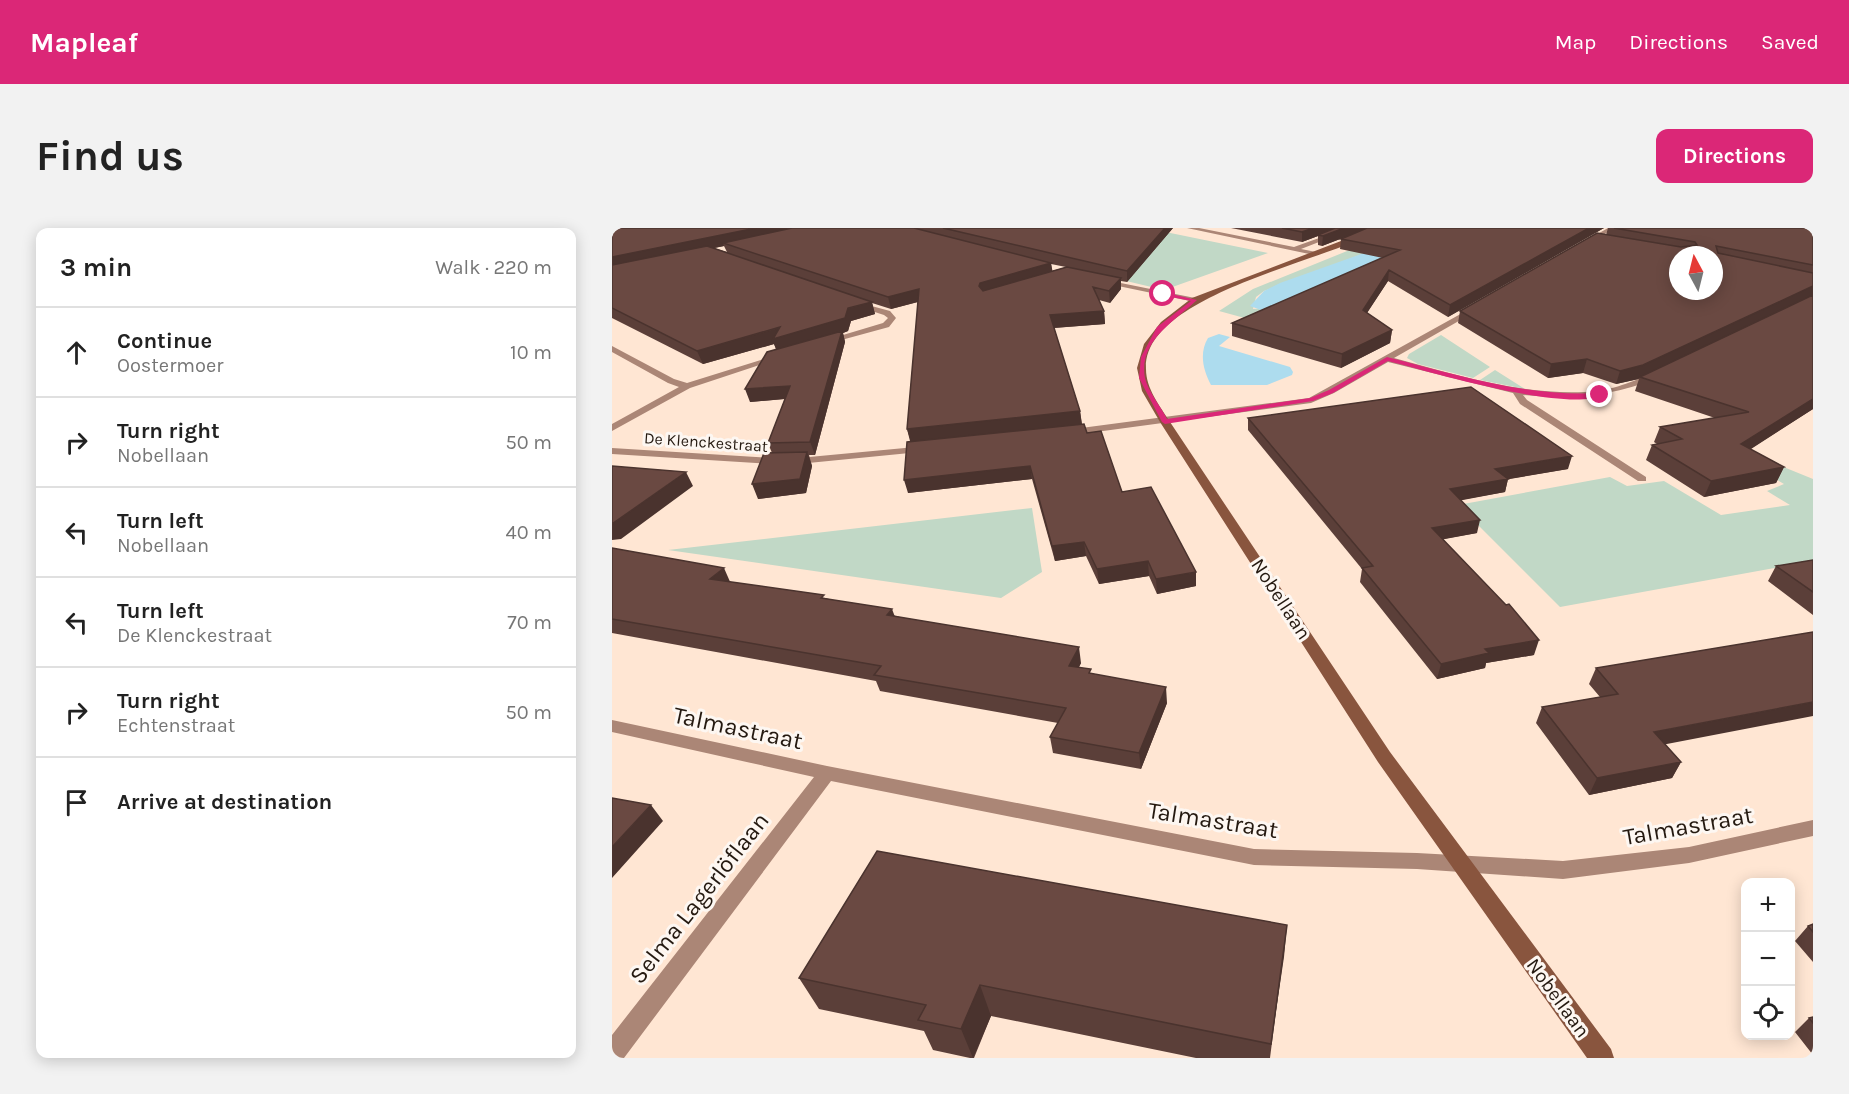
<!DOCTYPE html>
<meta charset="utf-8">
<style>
body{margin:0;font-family:Karla,sans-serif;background:#f2f2f2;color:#222}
.controls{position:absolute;right:18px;bottom:18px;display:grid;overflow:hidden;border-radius:12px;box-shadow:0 3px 15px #0003}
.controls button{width:54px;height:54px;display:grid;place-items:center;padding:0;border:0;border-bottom:2px solid #e0e0e0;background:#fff;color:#222;font:30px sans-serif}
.compass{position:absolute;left:1057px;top:18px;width:54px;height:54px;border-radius:50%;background:#fff;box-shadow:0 3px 15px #0003;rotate:353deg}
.stop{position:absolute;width:18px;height:18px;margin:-14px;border:4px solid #db2777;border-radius:50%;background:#fff}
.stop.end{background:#db2777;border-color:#fff;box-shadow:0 2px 6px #0008}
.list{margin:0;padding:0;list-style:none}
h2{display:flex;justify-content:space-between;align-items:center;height:78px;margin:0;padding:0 24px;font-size:26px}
h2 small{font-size:20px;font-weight:400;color:#767676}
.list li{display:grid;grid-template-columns:39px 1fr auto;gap:18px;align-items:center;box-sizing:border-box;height:90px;padding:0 24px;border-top:2px solid #e0e0e0}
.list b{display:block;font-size:22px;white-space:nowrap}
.list p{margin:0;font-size:20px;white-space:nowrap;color:#767676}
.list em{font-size:20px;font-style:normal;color:#767676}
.icon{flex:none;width:33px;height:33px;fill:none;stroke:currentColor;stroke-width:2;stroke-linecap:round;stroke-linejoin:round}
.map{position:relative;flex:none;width:1201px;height:830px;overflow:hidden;border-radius:12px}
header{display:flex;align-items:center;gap:36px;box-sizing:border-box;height:84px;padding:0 30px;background:#db2777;color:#fff}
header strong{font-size:28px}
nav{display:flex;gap:33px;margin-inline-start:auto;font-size:21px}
.intro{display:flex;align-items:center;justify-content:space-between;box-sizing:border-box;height:144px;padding:0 36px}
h1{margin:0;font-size:42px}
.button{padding:15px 27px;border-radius:12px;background:#db2777;color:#fff;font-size:21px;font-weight:700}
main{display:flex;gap:36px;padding:0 36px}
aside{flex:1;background:#fff;border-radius:12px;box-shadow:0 3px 15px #0003}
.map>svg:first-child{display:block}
</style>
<header>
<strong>Mapleaf</strong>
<nav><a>Map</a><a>Directions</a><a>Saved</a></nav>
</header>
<div class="intro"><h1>Find us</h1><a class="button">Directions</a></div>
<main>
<aside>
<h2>3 min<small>Walk · 220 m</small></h2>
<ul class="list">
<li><svg class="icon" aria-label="ahead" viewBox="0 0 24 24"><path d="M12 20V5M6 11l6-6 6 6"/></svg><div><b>Continue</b><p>Oostermoer</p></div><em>10 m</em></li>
<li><svg class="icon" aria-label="right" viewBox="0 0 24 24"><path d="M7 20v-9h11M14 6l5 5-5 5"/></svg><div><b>Turn right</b><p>Nobellaan</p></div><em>50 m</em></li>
<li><svg class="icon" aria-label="left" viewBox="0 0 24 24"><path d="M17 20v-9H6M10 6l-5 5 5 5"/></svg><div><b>Turn left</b><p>Nobellaan</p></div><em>40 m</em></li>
<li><svg class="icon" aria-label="left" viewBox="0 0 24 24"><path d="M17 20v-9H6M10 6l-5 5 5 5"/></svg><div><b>Turn left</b><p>De Klenckestraat</p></div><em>70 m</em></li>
<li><svg class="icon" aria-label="right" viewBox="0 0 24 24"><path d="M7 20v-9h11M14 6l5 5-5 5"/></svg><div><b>Turn right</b><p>Echtenstraat</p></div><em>50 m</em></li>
<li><svg class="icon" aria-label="arrive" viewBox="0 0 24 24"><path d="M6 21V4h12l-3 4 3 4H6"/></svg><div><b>Arrive at destination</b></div></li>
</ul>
</aside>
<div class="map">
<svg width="1201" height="830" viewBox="0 0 1201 830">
<rect width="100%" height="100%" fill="#ffe6d3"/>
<path fill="#c1d8c6" d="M291,0H534L656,25L552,62Z
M755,15L769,19L652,63L644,69L641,81L656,80L828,22L676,102L607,83L641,61Z
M829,107L878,139L861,150L806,136L795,130L797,126Z
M883,142L913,161L868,152Z
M1085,204L1201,251V333L948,379L846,277L998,249L1015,258L1052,253L1109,287L1178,277L1155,263L1172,256Z
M420,280L430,344L389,370L56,322Z"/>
<path fill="#addcee" d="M843,0L656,80L649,82L638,78L652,63L668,55L769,19Z
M607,106L618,109L607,118L678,139L681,144L680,147L655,157H599C591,142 587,125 596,110Z"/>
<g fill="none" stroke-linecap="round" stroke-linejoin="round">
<path fill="#ab8676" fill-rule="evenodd" d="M575,0H587L682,19L735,0H743L689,21L704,24L702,27Z
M996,0H1003L973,17L968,16Z
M489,51L583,70L587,72L583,74L487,54Z
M241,73L278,83L284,90L277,99L211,117V113L271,95L276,90L272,87L241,77Z
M863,78L867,80L866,82L782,130C845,147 908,167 973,164C985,163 999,161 1010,157C1021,154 1034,146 1045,147V151C997,168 962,172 911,167L915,172L1034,249V253H1026L908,176L901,165L776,134L722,165L699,175L454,208L449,205L454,202L697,170Z
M0,118L62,151L75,155L165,127L172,129L78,160L0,203V196L67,159L56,155L0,124Z
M314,218L319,221L318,223L176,237L0,226V220L176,231Z
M0,492L215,538L642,621L805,625L951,633L1077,619L1201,592V608L1077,635L951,651L805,641L642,637L219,553L12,830H0V807L202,549L0,504Z"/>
<path fill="#89553e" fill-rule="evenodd" d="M763,0H771C719,33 531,65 534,141C534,161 548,178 558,194L778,524L999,821L1002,830H975L766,534L548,194L530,163L525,140L532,116L549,94L580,70Z"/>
</g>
<path fill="#5b3f39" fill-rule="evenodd" d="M0,0H561L515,54L509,53V61L498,75L487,72L492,83L493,96L442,100L468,183L470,196L510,264L584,358L545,366L537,348L487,356L474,328L443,333L420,251L296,265L299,214L295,201L306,74L279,81L260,75L263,86L239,93L236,103L231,105L233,114L203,227H197L200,238L194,265L146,271L160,225L156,215L173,171L138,174L165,122L162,116L91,136L0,90ZM112,18L115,24L102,20ZM439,36L454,39L440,43Z
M619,0H992L836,89L776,53L755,85L780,102L778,115L729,140L620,108V95L771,30L728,21L729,11L743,5L710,18L706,17V8L690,14Z
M996,0H1201V181L1138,221L1172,239L1164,255L1092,269L1034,232L1040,217L1045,216L1042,214L1048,199L1103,190L1023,163L1027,151L1004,156L971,145L936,150L846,95L848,83L994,7Z
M636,190L956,241L896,251L893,264L848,272L865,305L831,311L922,427L874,435L873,440L825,451L748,354L750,341L636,202Z
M0,320L119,354L213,370L469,435L467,439L480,446L555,475L529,541L441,525L438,509L446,495L268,463L264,453L0,405Z
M1201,332V387L1156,353L1164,338Z
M984,440L1069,534L1060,550L977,567L924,495L930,479L988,469L977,456Z
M1201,696V734L1183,713L1196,698Z
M675,697L658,830H584L379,788L362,830H358L321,822L312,803L207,781L187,750Z
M1201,789V827L1183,804L1197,790Z"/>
<path fill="#4a332e" d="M144,0H196L111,15L112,18L0,41V29Z
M553,0H561L515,54V43Z
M701,0H728L706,7V8L690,14V4Z
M732,0H757L710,18L711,8Z
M977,0H992L836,89L838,77Z
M439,35L441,46L369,70L367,58L368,55Z
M777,42L776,53L749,94L751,82Z
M509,50V61L498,75L497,63Z
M1201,58V67L1028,149L1026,151L1004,156L1008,143Z
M307,61L309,73L279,81L276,69Z
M260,74L263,86L239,93L236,103L231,105L233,114L203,227L162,116L91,136L85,123Z
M492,83L493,96L440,100L438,87Z
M780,102L778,115L729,140L730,126Z
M975,131L971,145L936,150L939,136Z
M178,158L182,170L138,174L133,161Z
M1201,171V181L1122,232L1129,216Z
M468,183L470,198L299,217L295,201Z
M195,224L200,238L194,265L146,271L140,256Z
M960,228L956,241L880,254L883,241Z
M418,238L420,251L296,265L292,252Z
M1172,239L1164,255L1092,269L1099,253Z
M74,244L81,258L9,311L0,312V296Z
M896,251L893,264L835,275L838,261Z
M868,292L865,305L817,314L820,300Z
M472,314L474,328L443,333L440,318Z
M536,333L537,348L487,356L485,341Z
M112,340L119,356L98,351Z
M584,344V358L545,366L544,351Z
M280,381L286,397L275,387Z
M927,412L922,427L874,435L873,440L825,451L829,436L873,421Z
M467,419L469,435L459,454L457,438Z
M554,459L555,475L529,541L527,525Z
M1201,474V488L1034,520L1042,504Z
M1069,534L1060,550L977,567L985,550Z
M39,577L51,593L0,650V619Z
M675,697L672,729L657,830L659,816Z
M368,757L379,788L361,830L349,801Z"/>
<path fill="#6a4942" stroke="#4a332e" stroke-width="1.5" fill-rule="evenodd" d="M0,0H144L0,29Z
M180,0H302L439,35L368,55L367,58L371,63L455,39L509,50L497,63L481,59L492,83L438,87L468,183L295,201L307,61L276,69L111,15Z
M331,0H553L515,43Z
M670,0H701L690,4Z
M723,0H732L711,8L706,7Z
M755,0H977L838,77L777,42L751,82L780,102L730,126L620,95L788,22L729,11Z
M1002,0H1201V37L1104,18L1106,25L1201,45V58L1031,137L1008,143L975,131L939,136L848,83L985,5L1069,19L1085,17L1083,14ZM1066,27H1102V63H1066Z
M95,18L260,74L236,80L233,90L161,111L168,99L85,123L0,80V37Z
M1201,67V171L1129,216L1172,239L1099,253L1040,217L1070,211L1048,199L1137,184L1028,149Z
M230,103L198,214L156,215L178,158L133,161L155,124Z
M859,159L960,228L883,241L896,251L838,261L868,292L820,300L894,377L897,376L927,412L873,421L877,425L829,436L750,340L761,338L636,190Z
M472,196L475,205L489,203L510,264L539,259L584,344L544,351L536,333L485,341L472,314L440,318L418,238L292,252L295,214Z
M195,224L188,251L140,256L152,225Z
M0,238L74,244L0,296Z
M0,320L112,340L98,351L212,367L209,370L280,381L275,387L467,419L457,438L479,441L477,445L554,459L527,525L438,509L454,480L262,447L269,438L0,391Z
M1201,332V364L1164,338Z
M1201,404V474L1042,504L1069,534L985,550L930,479L1006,466L984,440Z
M0,570L39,577L0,619Z
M265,623L675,697L659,816L368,757L349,801L306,792L314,777L187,750Z
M1201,696V704L1196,698Z
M1201,789V795L1197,790Z"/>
<path fill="#db2777" d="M551,64L585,72C563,93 526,113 533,150C536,163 549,179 555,191L698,170L717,162L775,129C847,147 912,169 988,165L991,167C954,185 819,144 776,133L721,165L701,173L553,196L550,194L527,150L529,129L545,99L579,73L549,67Z"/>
<g text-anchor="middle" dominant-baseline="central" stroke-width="6" stroke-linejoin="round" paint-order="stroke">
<g font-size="16" fill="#241910" stroke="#fdf7f2">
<text transform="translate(94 214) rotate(4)">De Klenckestraat</text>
</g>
<g font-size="20" fill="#241910" stroke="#fdf7f2">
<text transform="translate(669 371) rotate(57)">Nobellaan</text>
<text transform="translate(946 770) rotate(54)">Nobellaan</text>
</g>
<g font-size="24" fill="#241910" stroke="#fdf7f2">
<text transform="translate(126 500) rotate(12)">Talmastraat</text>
<text transform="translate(601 592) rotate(9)">Talmastraat</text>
<text transform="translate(1076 598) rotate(-10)">Talmastraat</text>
<text transform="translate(87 670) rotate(-52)">Selma Lagerlöflaan</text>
</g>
</g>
</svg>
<div class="controls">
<button>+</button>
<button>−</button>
<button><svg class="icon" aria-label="locate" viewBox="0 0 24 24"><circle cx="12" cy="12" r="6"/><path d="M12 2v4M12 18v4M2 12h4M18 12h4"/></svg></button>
</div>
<svg class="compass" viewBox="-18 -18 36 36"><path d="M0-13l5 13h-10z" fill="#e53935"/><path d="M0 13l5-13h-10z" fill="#767676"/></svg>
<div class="stop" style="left:551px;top:66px"></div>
<div class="stop end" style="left:988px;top:167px"></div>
</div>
</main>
